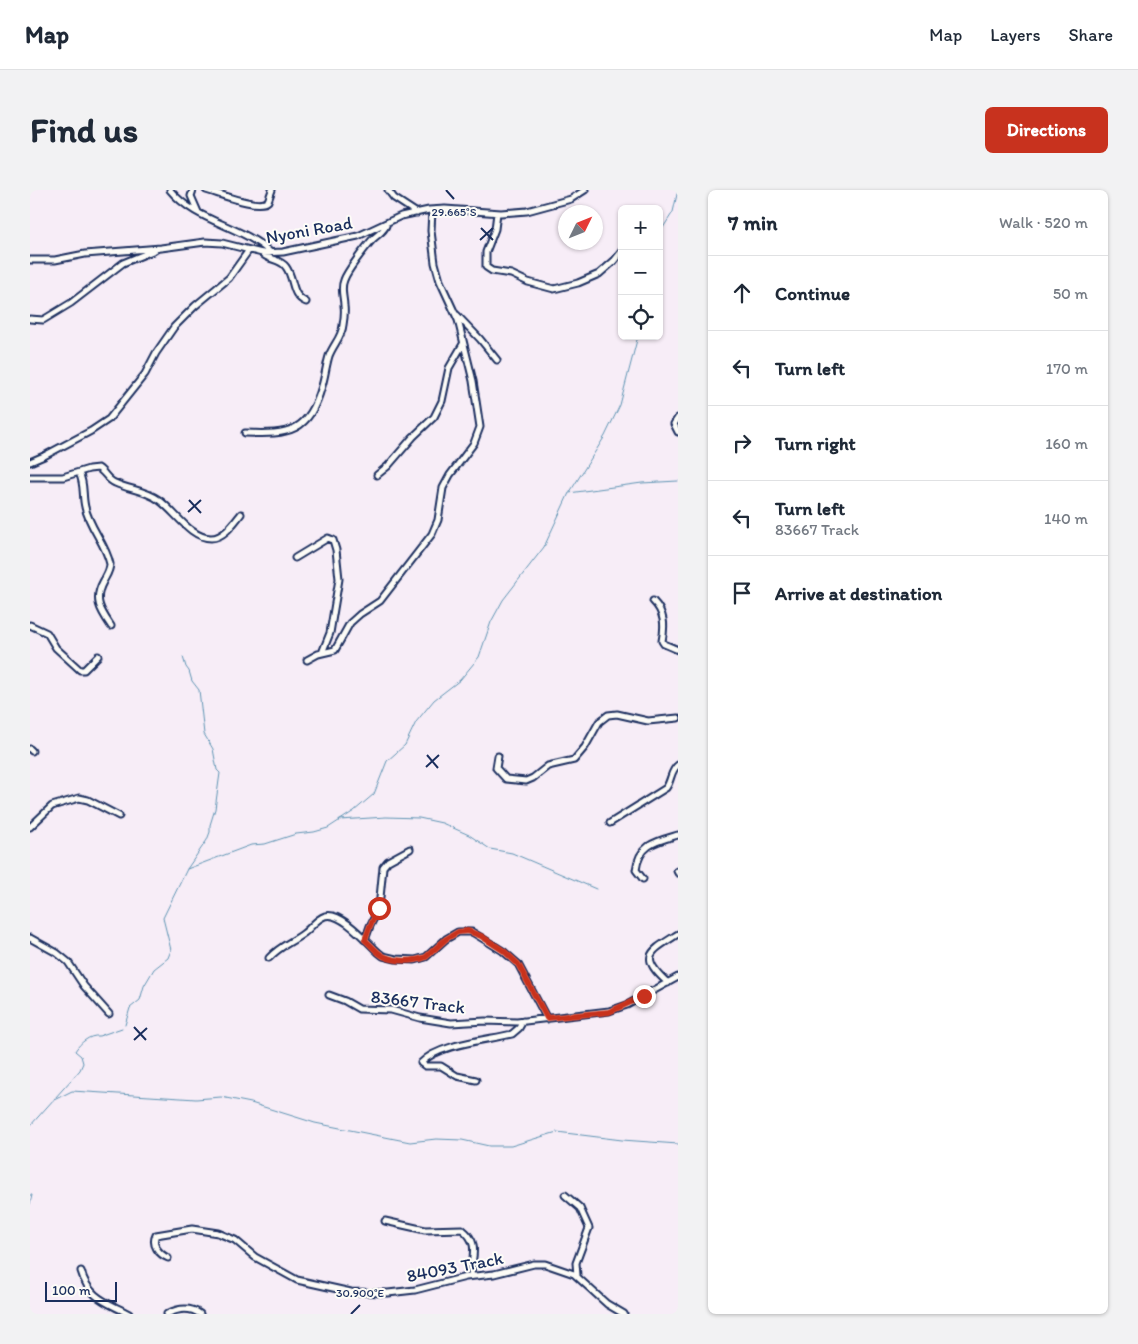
<!DOCTYPE html>
<meta charset="utf-8">
<style>
body{margin:0;font-family:Itim,sans-serif;background:#f2f2f3;color:#1f2937}
.controls{position:absolute;right:15px;top:15px;display:grid;overflow:hidden;border-radius:8px;box-shadow:0 1px 4px #0004}
.controls button{width:45px;height:45px;display:grid;place-items:center;padding:0;border:0;border-bottom:1px solid #e0e1e3;background:#fff;color:#1f2937;font:25px sans-serif}
.compass{position:absolute;left:528px;top:15px;width:45px;height:45px;border-radius:50%;background:#fff;box-shadow:0 1px 4px #0004;rotate:47deg}
.scale{position:absolute;left:15px;bottom:12px;width:72px;box-sizing:border-box;padding-left:5px;border:2px solid #1b2f5e;border-top:0;font-size:14px;line-height:18px;white-space:nowrap;color:#1b2f5e;-webkit-text-stroke:4px #fdfcf7;paint-order:stroke}
.stop{position:absolute;width:15px;height:15px;margin:-11px;border:4px solid #c8321e;border-radius:50%;background:#fff}
.stop.end{background:#c8321e;border-color:#fff;box-shadow:0 1px 5px #0008}
.list{margin:0;padding:0;list-style:none}
h2{display:flex;justify-content:space-between;align-items:center;height:65px;margin:0;padding:0 20px;font-size:21px}
h2 small{font-size:16px;font-weight:400;color:#747a83}
.list li{display:grid;grid-template-columns:32px 1fr auto;gap:15px;align-items:center;box-sizing:border-box;height:75px;padding:0 20px;border-top:1px solid #e0e1e3}
.list b{display:block;font-size:19px;white-space:nowrap}
.list p{margin:0;font-size:16px;white-space:nowrap;color:#747a83}
.list em{font-size:16px;font-style:normal;color:#747a83}
.icon{flex:none;width:28px;height:28px;fill:none;stroke:currentColor;stroke-width:2;stroke-linecap:round;stroke-linejoin:round}
.map{position:relative;flex:none;width:648px;height:1124px;overflow:hidden;border-radius:8px}
header{display:flex;align-items:center;gap:30px;box-sizing:border-box;height:70px;padding:0 25px;background:#fff;border-bottom:1px solid #e0e1e3}
header strong{font-size:24px}
nav{display:flex;gap:28px;margin-inline-start:auto;font-size:18px}
.intro{display:flex;align-items:center;justify-content:space-between;box-sizing:border-box;height:120px;padding:0 30px}
h1{margin:0;font-size:35px}
.button{padding:12px 22px;border-radius:8px;background:#c8321e;color:#fff;font-size:18px;font-weight:700}
main{display:flex;gap:30px;padding:0 30px}
aside{flex:1;background:#fff;border-radius:8px;box-shadow:0 1px 4px #0004}
.map>svg:first-child{display:block}
</style>
<header>
<strong>Map</strong>
<nav><a>Map</a><a>Layers</a><a>Share</a></nav>
</header>
<div class="intro"><h1>Find us</h1><a class="button">Directions</a></div>
<main>
<div class="map">
<svg width="648" height="1124" viewBox="0 0 648 1124">
<rect width="100%" height="100%" fill="#f7edf7"/>
<filter id="ink" filterUnits="userSpaceOnUse"><feTurbulence type="fractalNoise" baseFrequency=".02" numOctaves="2"/><feDisplacementMap in="SourceGraphic" scale="10" xChannelSelector="R" yChannelSelector="G"/><feConvolveMatrix kernelMatrix="1 2 1 2 8 2 1 2 1" color-interpolation-filters="sRGB"/></filter>
<g filter="url(#ink)">
<g fill="none" stroke-linecap="round" stroke-linejoin="round">
<path stroke="#5e94b3" stroke-width="1" d="M629,44L643,22L648,0
M540,302L575,246L590,215L608,146
M310,630L356,627L389,628L412,633L439,645L460,659L482,663L566,699
M157,679L221,655L235,654L266,644L284,642L298,638L324,621L344,604L357,571L375,555L386,532L404,510L430,490L449,467L461,432L473,410L514,357L539,303L612,293L648,291
M95,835L100,818L110,810L114,796L124,779L138,768L141,760L133,728L157,679L177,650L180,642V635L185,619L190,583L187,580L183,559L174,544L169,500L162,491L159,481L156,477L153,467
M24,910L42,901L166,909L191,907L221,913L285,933L380,952L406,949L432,950L459,956H481L527,942L592,950L648,954
M0,936L50,880L53,873L51,866L45,861C50,853 59,845 69,846L92,838
M0,1005H2L0,1014"/>
<defs>
<path id="minor" d="M140,0C166,32 211,35 240,62
M163,0L161,6L168,22
M176,0C188,3 229,20 238,11L242,0
M358,0L364,8L387,23
M467,23L465,39L456,62V77L462,81L481,84L498,92L524,99L548,93L569,84L584,71L592,61
M232,63C238,71 250,68 256,77C265,89 260,105 276,112
M0,70H25L55,64L131,58L175,52L192,53L232,63L253,62L328,46L371,26L399,20L415,19L471,23L497,21L541,9L555,0
M427,125L450,149L467,170
M0,129L13,130L41,113L93,73L125,60
M648,228L644,234L648,242
M215,243C260,245 279,242 292,196C295,186 296,176 299,166C303,155 312,147 313,135C314,129 315,122 314,116C314,107 310,99 314,90C317,81 335,58 342,50C348,44 355,41 357,33
M0,272L14,266L61,241L79,229L115,184L126,163L144,137L165,116L199,88L219,60
M49,283C55,294 52,305 55,317C59,337 76,354 80,374C80,381 76,386 73,392C63,410 71,421 81,436
M347,285L358,276L383,247L404,227L412,211L419,178L433,154
M0,287H33L59,279L68,278C75,282 77,290 85,293C100,300 115,300 129,310C145,321 160,348 181,348C194,348 204,333 211,324
M265,368L298,348L303,350L306,360L309,389L300,443L292,463
M623,411C635,423 635,436 632,451L634,454L648,460
M0,435L17,443L26,458L50,480H54L68,466
M277,470L288,464L305,460L320,433L330,424L350,411L402,344L408,330L413,298L420,285L444,253L450,237L443,191L428,130L410,91L405,73L401,41L402,20
M0,559L2,561
M468,566L466,578L476,589L496,591L503,588L518,576L544,570L555,557L569,532L578,525L587,524L618,531L648,528
M580,633L636,598C642,590 640,581 648,575
M0,637L22,616L49,608L58,610L89,626
M647,681L648,683
M613,689L606,680C609,654 627,651 648,645
M0,748L27,763L38,772L54,796L79,824
M335,750L340,736L349,718L353,677L358,671L380,659
M239,768C251,755 261,753 274,743C281,738 286,729 295,726C311,721 337,752 348,762L353,766L366,769L385,770L396,767L416,749L428,742H442L473,761L488,774L517,829
M638,793C608,766 620,762 648,744
M299,805L315,811L329,819L361,820L390,828L421,833L455,831L487,832L579,821L597,815L648,787
M446,890L427,886L411,876H395L391,873C408,854 458,850 482,844L489,838L493,831
M535,1005L550,1018L559,1038L546,1073L547,1085
M355,1031L395,1040L432,1039C451,1054 441,1067 441,1086
M138,1068C129,1064 121,1055 126,1045L162,1039L188,1043L205,1050L225,1067L267,1090L321,1102L358,1103L385,1100L436,1087L464,1084L504,1074H515L544,1084L577,1114L594,1124
M51,1081C59,1109 77,1112 99,1124
M137,1124C147,1119 159,1116 170,1124"/>
</defs>
<use href="#minor" stroke="#1b2f5e" stroke-width="9"/>
<use href="#minor" stroke="#fdfcf7" stroke-width="5"/>
</g>
</g>
<g fill="none" stroke-linecap="round" stroke-linejoin="round" filter="url(#ink)">
<path stroke="#c8321e" stroke-width="6" d="M349,718L340,736L335,750C341,755 346,762 353,766C365,772 384,772 396,767L416,749L428,742L438,741L451,746L474,761L488,774L517,828L579,822L614,806"/>
</g>
<path fill="none" stroke="#1b2f5e" stroke-width="2" d="M416,0L424,9M451,38L463,50M450,50L463,38M159,310L171,323M158,322L171,310M397,565L408,578M396,577L409,565M104,837L116,850M104,850L117,838M321,1124L330,1115"/>
<g text-anchor="middle" dominant-baseline="central" stroke-width="4" stroke-linejoin="round" paint-order="stroke">
<g font-size="18" fill="#1b2f5e" stroke="#fdfcf7">
<text transform="translate(279 40) rotate(-10)">Nyoni Road</text>
<text transform="translate(388 812) rotate(7)">83667 Track</text>
<text transform="translate(425 1077) rotate(-11)">84093 Track</text>
</g>
</g>
<g font-size="12" text-anchor="middle" fill="#1b2f5e" stroke="#fdfcf7" stroke-width="4" stroke-linejoin="round" paint-order="stroke">
<text x="424" y="26">29.665°S</text>
<text x="330" y="1107">30.900°E</text>
</g>
</svg>
<div class="controls">
<button>+</button>
<button>−</button>
<button><svg class="icon" aria-label="locate" viewBox="0 0 24 24"><circle cx="12" cy="12" r="6"/><path d="M12 2v4M12 18v4M2 12h4M18 12h4"/></svg></button>
</div>
<svg class="compass" viewBox="-18 -18 36 36"><path d="M0-13l5 13h-10z" fill="#e53935"/><path d="M0 13l5-13h-10z" fill="#747a83"/></svg>
<div class="scale">100 m</div>
<div class="stop" style="left:349px;top:718px"></div>
<div class="stop end" style="left:614px;top:806px"></div>
</div>
<aside>
<h2>7 min<small>Walk · 520 m</small></h2>
<ul class="list">
<li><svg class="icon" aria-label="ahead" viewBox="0 0 24 24"><path d="M12 20V5M6 11l6-6 6 6"/></svg><div><b>Continue</b></div><em>50 m</em></li>
<li><svg class="icon" aria-label="left" viewBox="0 0 24 24"><path d="M17 20v-9H6M10 6l-5 5 5 5"/></svg><div><b>Turn left</b></div><em>170 m</em></li>
<li><svg class="icon" aria-label="right" viewBox="0 0 24 24"><path d="M7 20v-9h11M14 6l5 5-5 5"/></svg><div><b>Turn right</b></div><em>160 m</em></li>
<li><svg class="icon" aria-label="left" viewBox="0 0 24 24"><path d="M17 20v-9H6M10 6l-5 5 5 5"/></svg><div><b>Turn left</b><p>83667 Track</p></div><em>140 m</em></li>
<li><svg class="icon" aria-label="arrive" viewBox="0 0 24 24"><path d="M6 21V4h12l-3 4 3 4H6"/></svg><div><b>Arrive at destination</b></div></li>
</ul>
</aside>
</main>
